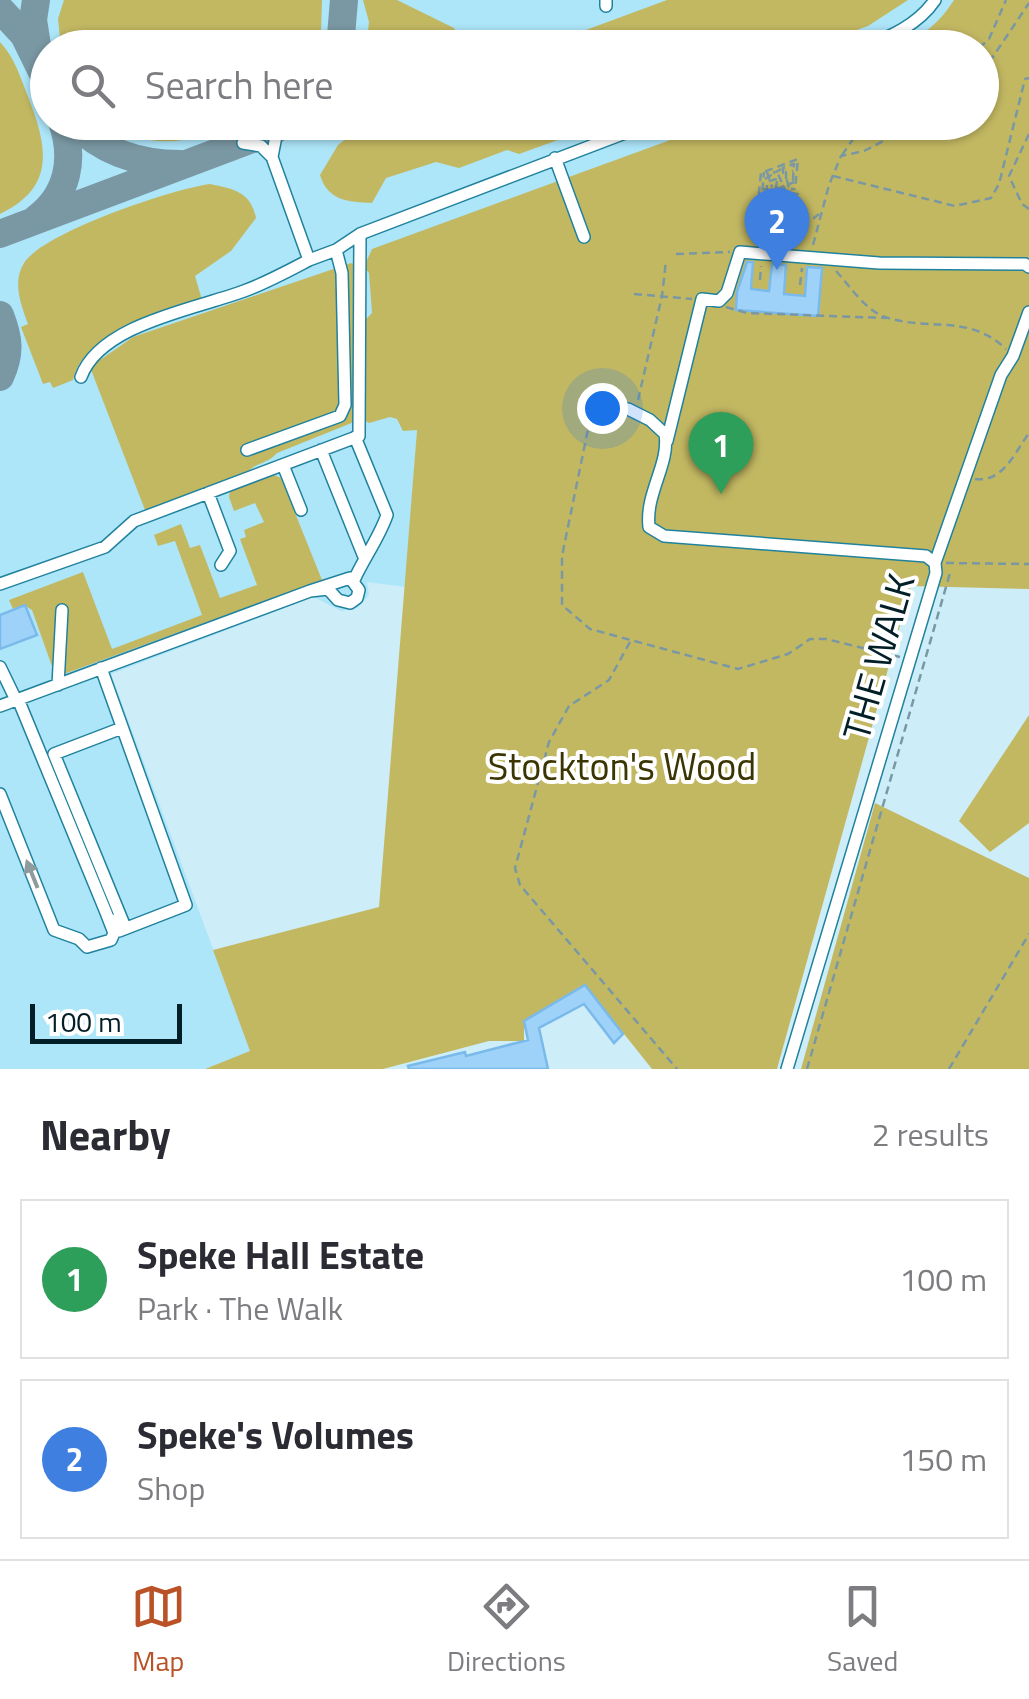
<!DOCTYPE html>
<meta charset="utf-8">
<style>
body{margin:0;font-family:"Titillium Web",sans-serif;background:#f2f2f3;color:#2b2b33}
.scale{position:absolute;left:30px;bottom:25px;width:152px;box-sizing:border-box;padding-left:10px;border:5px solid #021e27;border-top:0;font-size:28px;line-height:35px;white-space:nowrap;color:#021e27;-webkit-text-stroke:8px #fff;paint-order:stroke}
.you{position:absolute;left:602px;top:408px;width:35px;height:35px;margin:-25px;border:8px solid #fff;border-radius:50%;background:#1a73e8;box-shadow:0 0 0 15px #1a73e833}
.badge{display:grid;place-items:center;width:65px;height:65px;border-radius:50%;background:#b95227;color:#fff;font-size:32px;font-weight:700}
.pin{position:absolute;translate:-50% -82px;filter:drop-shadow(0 2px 5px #0008)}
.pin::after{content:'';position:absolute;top:52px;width:35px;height:30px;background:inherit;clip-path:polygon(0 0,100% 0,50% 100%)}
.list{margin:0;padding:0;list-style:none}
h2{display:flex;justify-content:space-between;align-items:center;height:130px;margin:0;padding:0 40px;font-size:42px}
h2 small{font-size:32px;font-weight:400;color:#7c7c81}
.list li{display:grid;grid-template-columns:65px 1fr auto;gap:30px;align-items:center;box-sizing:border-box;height:160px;margin:0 20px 20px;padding:0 20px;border:2px solid #e1e1e2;border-radius:0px}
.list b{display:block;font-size:38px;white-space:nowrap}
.list p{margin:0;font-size:32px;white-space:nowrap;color:#7c7c81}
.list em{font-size:32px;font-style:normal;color:#7c7c81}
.icon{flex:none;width:55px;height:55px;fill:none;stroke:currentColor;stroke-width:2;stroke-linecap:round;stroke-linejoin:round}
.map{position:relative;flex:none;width:1029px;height:1069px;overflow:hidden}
.search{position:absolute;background:#fff;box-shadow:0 2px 8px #0004;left:30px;right:30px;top:30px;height:110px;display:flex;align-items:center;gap:25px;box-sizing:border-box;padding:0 35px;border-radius:55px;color:#7c7c81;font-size:38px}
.sheet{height:490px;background:#fff}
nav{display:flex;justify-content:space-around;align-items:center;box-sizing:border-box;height:140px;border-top:2px solid #e1e1e2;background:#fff;font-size:28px;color:#7c7c81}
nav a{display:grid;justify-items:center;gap:5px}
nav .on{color:#b95227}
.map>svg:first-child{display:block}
</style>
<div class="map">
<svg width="1029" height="1069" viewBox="0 0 1029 1069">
<rect width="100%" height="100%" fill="#cdedf9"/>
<path fill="#ade5f9" d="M0,0H1000L970,48H48V122L842,123L418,414L406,587L367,582L369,595L358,608L341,611L314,597L111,674L251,1051L205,1069H0Z"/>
<path fill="#c3b862" d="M64,0H322L321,32L316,47H61L58,19Z
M363,0H397L454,28L459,38L448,47H366L369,22Z
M667,0H908L868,26L809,47H540Z
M954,0H1029V589L911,586L777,1069H652L585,985L524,1021V1041H489L383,1069H205L250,1051L213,950L379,907L417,430L403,431L397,419L390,417L369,423L364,420V321L372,313L369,273L364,267L372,249L717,123L982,122V48L901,47C923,36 941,21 954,0Z
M0,42C15,58 21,79 29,99C48,149 55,187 0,214Z
M108,123H243C195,141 152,153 108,123Z
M366,123V122L605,123L519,154L507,150L459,168L436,162L386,178L372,203C348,202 328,201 320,175L338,145Z
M210,184C234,189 251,192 256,218L231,251L195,276L202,300C160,313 85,331 73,380L53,388L50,382L43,384L21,327L28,324C21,305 12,282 24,263C44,232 172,189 210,184Z
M351,263L354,264L357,400L354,422L277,453C268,464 256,462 248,472L145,510L90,367L133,337Z
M274,475L281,478L322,580L64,674L54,672L32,610L24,605L13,609L9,600L83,572L112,649L202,615L175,541L158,546L154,535L181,524L190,548L200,545L220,598L257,585L240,539L246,537L244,530L264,522L255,503L234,511L229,497L230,490Z
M1029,715V823L990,852L959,821Z
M875,803L1029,878V1069H801Z"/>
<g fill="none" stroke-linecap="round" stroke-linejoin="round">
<path stroke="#7a98a3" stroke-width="28" d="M36,0L33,20L38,52
M0,9L24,35L48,84
M340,48L344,0
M73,122C102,152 139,164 180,164
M37,218C68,195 75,158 62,122
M0,234L271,132L288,122
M0,315C9,338 11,353 0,377"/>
</g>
<path fill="#9fd2f9" stroke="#7abaea" stroke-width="2.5" d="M747,262H753L751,289L769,291L772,264L786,265L784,294L805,296L807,267L822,268L818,316L736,310L737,292Z
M25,605L37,635L0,649V615Z
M585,985L623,1034L614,1043L584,1004L539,1028L548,1069H409L408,1066L465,1052L466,1056L528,1040L524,1021Z"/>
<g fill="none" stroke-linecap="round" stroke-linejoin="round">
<defs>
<path id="minor" d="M606,0V6
M861,48C890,37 918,25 935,0
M287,123L276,136L272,157L309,260L336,250
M243,143L261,146L272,157
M555,158L584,237
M81,377C100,324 196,309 244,291C266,283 288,271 309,260
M628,409L650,420L665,434C670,464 645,493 649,527L664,536L926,556L935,563L936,573L787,1069
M667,441L702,299L719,301L727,293L740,252L879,263L1025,264L1029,267
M247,450L340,416L345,405L342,273L336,250L360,234L654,122
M321,450L364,557
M283,465L301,510
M208,493L230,551L221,565
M935,563L1001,375L1013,356L1029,312
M350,578L359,590L357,598L350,603L338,600L328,589L310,591Z
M354,580C364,558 379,538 387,515L355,437
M0,584L105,547L134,521L359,436L360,234
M0,667L16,700
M101,668L186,905L119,931L114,920
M58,685L62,610
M0,706L310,591
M122,728L54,754L125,927
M0,794L54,930L79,939L87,947L111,940L114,933L105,910L18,699"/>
</defs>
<use href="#minor" stroke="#20829d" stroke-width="14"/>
<path stroke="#7a98a3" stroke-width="2.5" stroke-dasharray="8 5" stroke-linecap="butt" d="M979,48L989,39L1006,0
M982,73L1029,3
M1029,134L1009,176L1022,204L1029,209
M842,155L865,122
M833,176L955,206L991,198L999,184L1025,79L1029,78
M765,179L781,169
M786,179V172L793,171
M777,181L776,187L781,185L783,189
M763,189L770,190L769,200L780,201L783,207L781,223L778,225
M791,193L798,194L803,215L814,218L819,214
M776,199L774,190L777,189
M766,206L767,182L776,179L774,171
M767,229L774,236L788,227L771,226L774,220H778L779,214L771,213V210
M758,238L763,228L760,218L764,210L761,208L764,172
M754,239L770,241V237L762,236L767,225L763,220L767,217L768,204L775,205V210H779L780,192L784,191L787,225
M770,241L781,235L786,239L790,201L778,174L783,173V168L794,164L793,180H787L791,197H794L790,246L785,242L782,246L779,242L775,244
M754,242L756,217L760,211H757L761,173L798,159L795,189H791
M813,245L829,185L841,156L864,151L920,122
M676,254L730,252
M836,271C850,286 866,312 888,318C932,331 969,314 1006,349
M760,280L761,266
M800,285L802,268
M634,294L692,299
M726,307L747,313L886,318
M638,400L662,296L666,261
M593,405L562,556V605L590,629L738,669L788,654L810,639H826L900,657
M975,479C1003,483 1015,452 1029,433
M946,563L1029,564
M630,642L609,680L569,706L549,742L515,868L520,885L677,1069
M807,1069L950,573
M949,1069L1029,934"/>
<use href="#minor" stroke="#fff" stroke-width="11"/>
<path stroke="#7a98a3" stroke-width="2.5" stroke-dasharray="8 5" stroke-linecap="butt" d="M767,172L772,187
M777,189L794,182
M771,210L773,195
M757,228L769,219
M773,229L782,240"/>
</g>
<defs><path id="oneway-solid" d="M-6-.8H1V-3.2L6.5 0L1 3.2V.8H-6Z" transform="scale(2.5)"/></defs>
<use fill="#8d9a9e" href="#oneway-solid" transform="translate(32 874) rotate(-112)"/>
<g text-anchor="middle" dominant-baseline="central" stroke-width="8" stroke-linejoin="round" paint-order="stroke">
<g font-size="38" fill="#021e27" stroke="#fff">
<text transform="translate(878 657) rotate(-74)">THE WALK</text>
</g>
<g font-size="38" fill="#3b3504" stroke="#fff">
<text x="622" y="766">Stockton's Wood</text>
</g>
</g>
</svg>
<div class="scale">100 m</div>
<div class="you"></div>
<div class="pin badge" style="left:721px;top:494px;background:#2e9e5b">1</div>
<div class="pin badge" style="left:777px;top:270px;background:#3f7fe0">2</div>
<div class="search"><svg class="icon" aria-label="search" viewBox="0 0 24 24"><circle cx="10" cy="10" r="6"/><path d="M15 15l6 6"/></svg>Search here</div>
</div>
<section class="sheet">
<h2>Nearby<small>2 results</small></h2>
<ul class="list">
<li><span class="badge" style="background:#2e9e5b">1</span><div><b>Speke Hall Estate</b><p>Park · The Walk</p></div><em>100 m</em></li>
<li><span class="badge" style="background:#3f7fe0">2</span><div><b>Speke's Volumes</b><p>Shop</p></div><em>150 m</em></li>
</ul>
</section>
<nav>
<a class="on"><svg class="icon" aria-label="map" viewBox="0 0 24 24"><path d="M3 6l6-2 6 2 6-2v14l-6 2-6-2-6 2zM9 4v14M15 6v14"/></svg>Map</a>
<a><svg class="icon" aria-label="directions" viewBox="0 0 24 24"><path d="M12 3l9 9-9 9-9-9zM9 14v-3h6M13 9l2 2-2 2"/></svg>Directions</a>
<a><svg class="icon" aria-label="saved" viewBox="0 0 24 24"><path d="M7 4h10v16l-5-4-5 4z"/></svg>Saved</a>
</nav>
